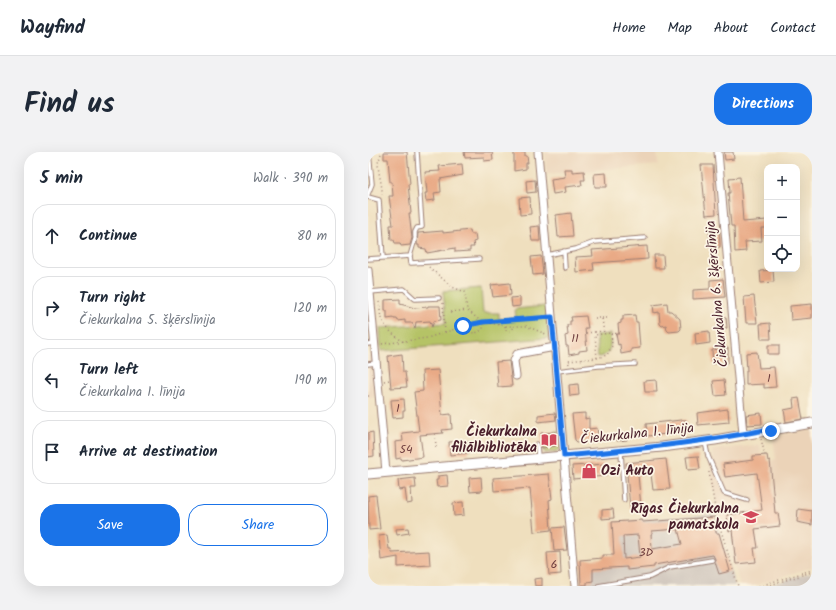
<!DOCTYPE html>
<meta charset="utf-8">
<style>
body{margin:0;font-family:Kalam,sans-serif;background:#f2f2f3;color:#1f2937}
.controls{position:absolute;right:12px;top:12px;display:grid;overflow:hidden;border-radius:8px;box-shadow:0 4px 16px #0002}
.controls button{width:36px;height:36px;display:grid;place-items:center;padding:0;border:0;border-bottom:1px solid #e0e1e3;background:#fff;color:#1f2937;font:20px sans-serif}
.stop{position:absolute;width:12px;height:12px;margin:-9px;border:3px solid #1a73e8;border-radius:50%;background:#fff}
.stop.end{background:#1a73e8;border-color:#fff;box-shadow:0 1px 4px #0008}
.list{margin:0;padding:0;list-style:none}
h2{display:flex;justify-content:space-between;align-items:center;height:52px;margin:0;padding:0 16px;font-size:17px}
h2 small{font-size:13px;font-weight:400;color:#747a83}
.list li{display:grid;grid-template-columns:26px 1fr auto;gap:12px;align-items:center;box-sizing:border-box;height:64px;margin:0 8px 8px;padding:0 8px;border:1px solid #e0e1e3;border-radius:16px}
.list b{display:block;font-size:15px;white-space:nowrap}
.list p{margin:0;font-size:13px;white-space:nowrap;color:#747a83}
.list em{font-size:13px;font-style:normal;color:#747a83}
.actions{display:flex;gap:8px;padding:12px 16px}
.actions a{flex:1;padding:9px 0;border:1px solid #1a73e8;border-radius:16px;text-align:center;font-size:14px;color:#1a73e8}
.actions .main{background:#1a73e8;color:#fff}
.icon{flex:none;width:22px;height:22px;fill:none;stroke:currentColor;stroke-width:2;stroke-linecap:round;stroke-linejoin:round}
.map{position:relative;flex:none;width:444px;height:434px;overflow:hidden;border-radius:16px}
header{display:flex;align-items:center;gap:24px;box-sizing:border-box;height:56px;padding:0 20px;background:#fff;border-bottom:1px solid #e0e1e3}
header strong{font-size:19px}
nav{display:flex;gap:22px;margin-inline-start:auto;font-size:14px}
.intro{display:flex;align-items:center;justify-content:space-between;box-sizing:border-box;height:96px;padding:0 24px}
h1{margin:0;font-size:28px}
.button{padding:10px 18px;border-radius:16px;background:#1a73e8;color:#fff;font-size:14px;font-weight:700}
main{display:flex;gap:24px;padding:0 24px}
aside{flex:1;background:#fff;border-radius:16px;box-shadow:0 4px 16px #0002}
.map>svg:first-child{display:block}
</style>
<header>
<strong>Wayfind</strong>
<nav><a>Home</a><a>Map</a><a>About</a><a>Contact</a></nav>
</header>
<div class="intro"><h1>Find us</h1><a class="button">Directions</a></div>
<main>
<aside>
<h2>5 min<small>Walk · 390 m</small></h2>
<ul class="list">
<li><svg class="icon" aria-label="ahead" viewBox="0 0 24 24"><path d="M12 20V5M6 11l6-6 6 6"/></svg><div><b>Continue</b></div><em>80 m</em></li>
<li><svg class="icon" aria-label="right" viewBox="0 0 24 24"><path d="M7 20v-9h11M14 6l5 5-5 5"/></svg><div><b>Turn right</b><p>Čiekurkalna 5. šķērslīnija</p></div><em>120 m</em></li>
<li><svg class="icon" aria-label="left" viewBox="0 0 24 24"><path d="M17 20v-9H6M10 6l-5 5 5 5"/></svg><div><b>Turn left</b><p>Čiekurkalna 1. līnija</p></div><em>190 m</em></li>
<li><svg class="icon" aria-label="arrive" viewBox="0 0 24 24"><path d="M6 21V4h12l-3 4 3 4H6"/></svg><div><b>Arrive at destination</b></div></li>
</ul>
<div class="actions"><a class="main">Save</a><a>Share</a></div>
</aside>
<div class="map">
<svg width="444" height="434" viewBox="0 0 444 434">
<rect width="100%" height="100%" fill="#fcf5e5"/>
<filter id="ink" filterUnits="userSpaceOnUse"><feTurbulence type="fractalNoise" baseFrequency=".025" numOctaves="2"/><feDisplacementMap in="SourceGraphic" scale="8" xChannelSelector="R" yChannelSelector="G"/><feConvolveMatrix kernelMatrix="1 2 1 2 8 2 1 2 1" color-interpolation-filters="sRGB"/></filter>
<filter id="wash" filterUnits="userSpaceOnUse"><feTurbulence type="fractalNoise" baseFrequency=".012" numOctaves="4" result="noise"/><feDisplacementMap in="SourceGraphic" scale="16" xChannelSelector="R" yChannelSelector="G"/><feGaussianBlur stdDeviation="0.9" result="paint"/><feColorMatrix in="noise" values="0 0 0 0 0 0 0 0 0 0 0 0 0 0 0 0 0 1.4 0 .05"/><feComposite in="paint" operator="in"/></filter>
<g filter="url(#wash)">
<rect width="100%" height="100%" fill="#efdfbe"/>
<path fill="#ebd3b8" d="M177,0H289L290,13L178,22Z
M0,203H3L7,245H0Z
M444,278V415L385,434H372L368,419L364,412L351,362L341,311L345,308L344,298L392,293L393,303H399L400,309L408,308L405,284Z"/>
<path fill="#ccc2b9" d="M346,362L367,434H213V426L235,406V403H246L244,370Z
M444,420V434H399Z"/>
<path fill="#b5c366" stroke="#807148" d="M113,136L115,161H131V167L148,166L147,157L178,154L181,186L13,199L12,176L78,171L75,139Z
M242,182C243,193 243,204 230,205L228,183Z
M187,280H191L192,296L189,299L177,301L174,296L188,294Z"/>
<g id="blocks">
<path fill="#e9aa86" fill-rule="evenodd" d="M16,0H39L42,32H40L43,61H41L44,86L42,93L33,94L32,91H27L26,88H23L22,73H25L21,44H25L24,30H22L20,7H16Z
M96,0H124L125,8L116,9V5L97,6Z
M146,0H157V4H159L160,11H158V17L146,19Z
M356,0H365L366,7L357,8Z
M94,12L95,23L72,27L73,40L66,41L67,48L58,49L57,41H59L57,20L72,19L71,14Z
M333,13H345L348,62L338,63Z
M196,17H204V20L216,19L217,28H213L214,33L197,35L198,40L185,42L183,27L197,25Z
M238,21L239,35H227L226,22Z
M372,25L375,70L399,68V76H393L394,89L377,90L378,99L367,100L366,74H363L360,41H362L361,26Z
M167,28L168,40L159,41L158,29Z
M162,45L163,62L152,63L151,46Z
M203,61L205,84L190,85L188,63Z
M171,74L172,89H164L162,75Z
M351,77L352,95L342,96L341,78Z
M102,78L103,82H107L108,89L105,90L106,95H102V99L87,100V96L59,101L58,97L51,96V93H49L50,81L75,79V81Z
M279,94L280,107L225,111L226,118L208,120L207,105L225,104L224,98Z
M286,103H295L296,116H287Z
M173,104L175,122L165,123L163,105Z
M405,118L406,130L393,131L392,119Z
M355,127L357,145L325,147V138L342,137V128Z
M142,131L143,143L125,145L123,133Z
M386,144L389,171H378L376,145Z
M152,145V154L144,155L143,146Z
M32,147V152L47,156L60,155V154H72L73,168L66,169L64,175L62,169L48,170L47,176L44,171H37V168L30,169L29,167H26V166L19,167V159H17V148Z
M299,151L300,159H303L312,167L313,177L311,179L301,180L299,178L298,173L294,174L292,172L291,160L286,161L285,153Z
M444,152V166L423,168L422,154Z
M267,163L268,170H270L272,196L263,197V200L253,202L252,192L250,193L248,182H251L250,172L253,171V168H255V164Z
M218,164L220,176H217L219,198L211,199V201L201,203L200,194H198V192L197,184L200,183L199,173H202V169H204L203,165Z
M350,165H358L359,176H350Z
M402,171L403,187H393L392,172Z
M341,179L342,191L328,193L327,181Z
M400,193H411V202H400Z
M360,196V211L345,212L344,198Z
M389,200L391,216L406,215L408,235L396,236V232L378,233V219H379L378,201Z
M34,202L35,220H37L39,235L23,236L20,204Z
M141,209L144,234L130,235L128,210Z
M70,218L74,263L83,262L84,277L74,278L75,281L52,283L55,305L34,308L33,306L28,307L27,290L35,289L34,281L51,279L46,240L55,239L54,219Z
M288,228L289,240H277L276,229Z
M356,228L358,243L347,244L345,229Z
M210,232L211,243L202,244L201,233Z
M431,246L435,267L418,270L416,258L426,256L425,247Z
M36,247L37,259H35V265L25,266L23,248Z
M360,257L361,270L330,273L329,261Z
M187,261L188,268L170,270V263Z
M217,261V267L221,266V277L229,276L231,289L209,290L207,288L204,262Z
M393,261L394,272L379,273L378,263Z
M313,268H318L319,280L279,284L278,272Z
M5,280L6,304L0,305V281Z
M187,280L188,294L174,296L173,281Z
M259,281V288L249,289L248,282Z
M100,289L101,301L82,303L81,290Z
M399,303L400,309L402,308L407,361H410L412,374L387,377L390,396H386L388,410L368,412L364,378L361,379L359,363L394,358L389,321L357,325L355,312L385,308V304Z
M330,304L332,317L320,318L318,305Z
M298,307L302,337L285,338L283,322L270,323L273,355L262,356L258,311Z
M237,312L238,324L205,327L204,314Z
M181,322L184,347L181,348L183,378L166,380L162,336L126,339L125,326Z
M79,323L80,334L69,335L68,328H70V324Z
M113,325L114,339L102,340L101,326Z
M47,326L48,336H43L44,351L39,352L37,337L31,338L30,328Z
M8,343L12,377L1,378L0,344Z
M95,350L96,363L86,364L85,351Z
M245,357L246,366L234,367V358Z
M430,357L444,359V373L429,370Z
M347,365L348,381H351L362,419L351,422L347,410V407L345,403L286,413V415L259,418V415L225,417V429L219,430V433H213L212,408L235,406V403H246L244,370L274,368V370ZM310,377L314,392L284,397L283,382H284V379ZM270,383L272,405L256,407L255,384Z
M196,375L199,398L186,399L184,376Z
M40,376L41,381L29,383L28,377Z
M19,383L21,397H23L24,401L61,399L62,413L30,415V405L13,408L11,384Z
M192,400L193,422L181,423L179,401Z
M174,426V434H167L166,427Z"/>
</g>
</g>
<g filter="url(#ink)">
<use href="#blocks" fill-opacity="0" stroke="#9c7f74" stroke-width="1"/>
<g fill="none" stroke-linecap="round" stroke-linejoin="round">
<defs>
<path id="service" d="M0,42L4,32L1,0
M0,45L11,48L15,106
M47,85V80L49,76L54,75L49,0
M196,99L197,116
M179,103L208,97L227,90L277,86
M42,104L47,87
M0,107L42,104L43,111L111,107
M2,140L36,137L47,147L71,146
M0,192L6,191
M0,212L8,211
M189,219L230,214L267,212
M337,290L340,304L356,341L379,348
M169,292L170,305
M253,300L256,348
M230,434L282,425L302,415L344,408"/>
<path id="minor" d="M170,0L207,434
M350,0L375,282
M0,118L18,320
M148,224L146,209L149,202L187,195"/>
<path id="tertiary" d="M0,322L294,295L347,288L444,271"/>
</defs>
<use href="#service" stroke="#9c7f74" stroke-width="5.5"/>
<use href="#minor" stroke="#9c7f74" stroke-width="9"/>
<use href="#tertiary" stroke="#9c7f74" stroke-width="11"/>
<path stroke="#9c7f74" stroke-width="1.5" stroke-dasharray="1 3" stroke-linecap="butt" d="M13,2C12,5 11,8 10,11C10,21 15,35 14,43
M61,115L84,135L97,140L99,158L115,171L176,165
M11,150C12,155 12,161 13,166C17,176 28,185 36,190
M75,151L77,181
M83,160L99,158
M227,166H234L236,182
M234,166H240
M122,171L137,174H158L178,182
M137,174L138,178L143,179L147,174
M227,180L235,179
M218,181L227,180V183
M243,182L253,181
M14,192L59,186L100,173L115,171V177C107,183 102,182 95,174
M201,212L200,209L229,206L239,203L244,194L243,181L227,183L229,206
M16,229L22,228
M0,244H4
M67,282L68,295
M393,287L397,303
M341,320L348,362L370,434
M391,434L444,418
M399,434L444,420"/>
<use href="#service" stroke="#fff" stroke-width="3.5"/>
<use href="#minor" stroke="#fff" stroke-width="7"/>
<use href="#tertiary" stroke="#fff" stroke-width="9"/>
</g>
</g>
<g fill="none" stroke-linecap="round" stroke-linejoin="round" filter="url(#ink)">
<path stroke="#1a73e8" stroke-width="5" d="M95,174L115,170L184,165L196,304C263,298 330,291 397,278L403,279"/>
</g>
<defs>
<symbol id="library-bare" viewBox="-9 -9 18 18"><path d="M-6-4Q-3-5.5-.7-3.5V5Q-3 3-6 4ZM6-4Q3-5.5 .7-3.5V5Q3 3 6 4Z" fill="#d1495b" stroke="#fcf5e5" stroke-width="2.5" paint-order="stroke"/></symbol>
<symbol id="shop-bare" viewBox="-9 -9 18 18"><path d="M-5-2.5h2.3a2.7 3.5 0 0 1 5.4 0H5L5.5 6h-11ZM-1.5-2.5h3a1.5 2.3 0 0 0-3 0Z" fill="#d1495b" stroke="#fcf5e5" stroke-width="2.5" paint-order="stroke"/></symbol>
<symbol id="school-bare" viewBox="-9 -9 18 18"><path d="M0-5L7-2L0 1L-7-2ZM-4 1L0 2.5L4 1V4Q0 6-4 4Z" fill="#d1495b" stroke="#fcf5e5" stroke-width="2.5" paint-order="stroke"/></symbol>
</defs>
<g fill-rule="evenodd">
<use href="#library-bare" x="170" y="277" width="22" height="22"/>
<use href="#shop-bare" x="210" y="308" width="22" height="22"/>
<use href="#school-bare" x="372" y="354" width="22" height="22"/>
</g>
<g text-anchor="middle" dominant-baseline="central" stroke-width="3.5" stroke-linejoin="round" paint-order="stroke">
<g font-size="12" fill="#724242">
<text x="207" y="186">11</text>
<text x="401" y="226">1</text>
<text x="30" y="256">1</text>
<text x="38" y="297">54</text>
<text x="278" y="400">3D</text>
<text x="186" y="412">6</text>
</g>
<g font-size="14" fill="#4a1f2b" stroke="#fcf5e5">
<text transform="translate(349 142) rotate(-95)">Čiekurkalna 6. šķērslīnija</text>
<text transform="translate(269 282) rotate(-6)">Čiekurkalna 1. līnija</text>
</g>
<g font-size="14" font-weight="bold" fill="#4a1f2b" stroke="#fcf5e5" text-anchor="end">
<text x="169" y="280">Čiekurkalna<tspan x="169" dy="16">filiālbibliotēka</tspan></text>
<text x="233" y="319" text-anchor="start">Ozi Auto</text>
<text x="371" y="357">Rīgas Čiekurkalna<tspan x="371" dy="16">pamatskola</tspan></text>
</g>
</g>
</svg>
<div class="controls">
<button>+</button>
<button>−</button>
<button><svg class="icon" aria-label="locate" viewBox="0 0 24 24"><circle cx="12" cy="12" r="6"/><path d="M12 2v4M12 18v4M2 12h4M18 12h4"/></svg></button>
</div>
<div class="stop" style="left:95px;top:174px"></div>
<div class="stop end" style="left:403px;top:279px"></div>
</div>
</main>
